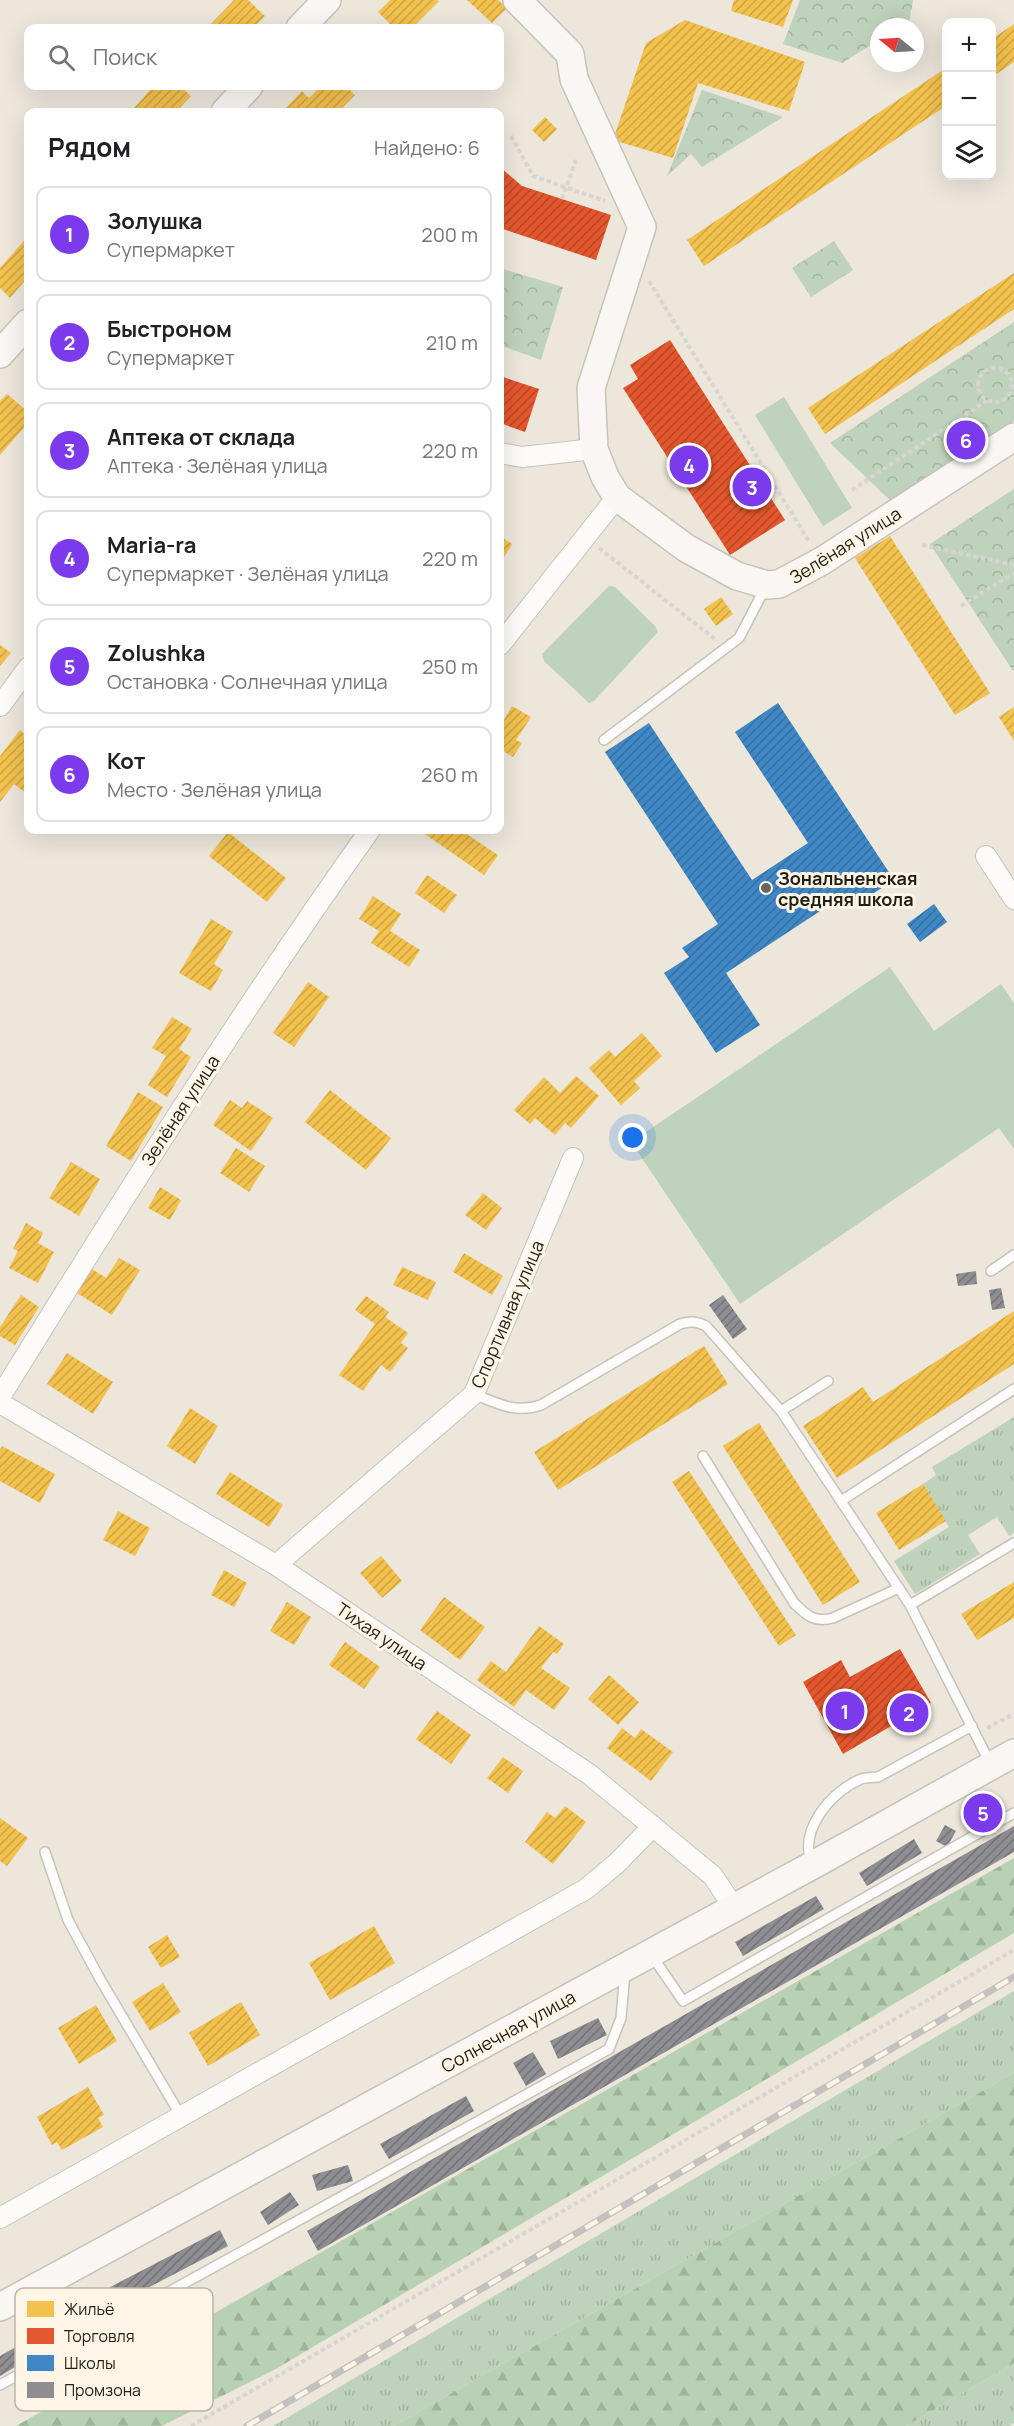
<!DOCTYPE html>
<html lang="ru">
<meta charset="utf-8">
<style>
body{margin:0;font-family:Manrope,sans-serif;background:#f2f2f2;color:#202124}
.controls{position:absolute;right:18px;top:18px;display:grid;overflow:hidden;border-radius:12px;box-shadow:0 6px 24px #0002}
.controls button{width:54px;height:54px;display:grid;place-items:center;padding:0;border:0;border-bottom:2px solid #e0e0e0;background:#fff;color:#202124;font:30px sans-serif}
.compass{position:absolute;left:870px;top:18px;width:54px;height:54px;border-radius:50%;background:#fff;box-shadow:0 6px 24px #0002;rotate:288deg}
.you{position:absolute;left:633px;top:1138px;width:21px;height:21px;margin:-15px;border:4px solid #fff;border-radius:50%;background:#1a73e8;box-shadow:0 0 0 9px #1a73e833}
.badge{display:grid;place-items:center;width:39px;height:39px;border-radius:50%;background:#7c3aed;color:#fff;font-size:20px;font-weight:700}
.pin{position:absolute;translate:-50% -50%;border:3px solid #fff;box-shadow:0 2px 6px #0006}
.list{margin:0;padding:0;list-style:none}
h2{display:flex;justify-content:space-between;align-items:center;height:78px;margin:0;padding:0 24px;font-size:26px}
h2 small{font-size:20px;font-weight:400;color:#757577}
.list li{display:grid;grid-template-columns:39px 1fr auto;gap:18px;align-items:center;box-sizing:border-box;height:96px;margin:0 12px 12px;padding:0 12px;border:2px solid #e0e0e0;border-radius:12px}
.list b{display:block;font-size:22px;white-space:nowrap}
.list p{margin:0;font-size:20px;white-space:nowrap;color:#757577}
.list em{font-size:20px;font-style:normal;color:#757577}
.icon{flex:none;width:33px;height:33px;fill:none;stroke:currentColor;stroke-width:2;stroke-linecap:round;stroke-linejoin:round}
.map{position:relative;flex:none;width:1014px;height:2426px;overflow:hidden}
.search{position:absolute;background:#fff;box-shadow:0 6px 24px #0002;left:24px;top:24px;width:480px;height:66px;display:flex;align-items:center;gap:15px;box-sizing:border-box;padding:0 21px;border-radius:12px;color:#757577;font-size:22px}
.panel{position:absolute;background:#fff;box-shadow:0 6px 24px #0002;left:24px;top:108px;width:480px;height:726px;border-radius:12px}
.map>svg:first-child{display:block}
</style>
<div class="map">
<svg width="1014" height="2426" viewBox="0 0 1014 2426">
<defs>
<pattern id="grass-tufts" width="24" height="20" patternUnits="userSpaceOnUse" patternTransform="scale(1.5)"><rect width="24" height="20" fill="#bfd2bb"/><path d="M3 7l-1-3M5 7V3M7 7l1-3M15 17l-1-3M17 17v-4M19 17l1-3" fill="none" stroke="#a4b4a0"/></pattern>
<pattern id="forest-firs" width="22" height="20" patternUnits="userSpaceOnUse" patternTransform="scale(1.5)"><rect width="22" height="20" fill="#b8d1b4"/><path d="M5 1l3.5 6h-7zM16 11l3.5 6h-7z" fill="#9eb39a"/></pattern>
<pattern id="park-crowns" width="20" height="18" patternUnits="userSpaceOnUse" patternTransform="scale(1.5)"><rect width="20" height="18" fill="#bfd2bb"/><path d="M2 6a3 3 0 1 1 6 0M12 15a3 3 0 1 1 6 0" fill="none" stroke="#a4b4a0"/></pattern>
<pattern id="homes-hatch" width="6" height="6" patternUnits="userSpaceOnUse" patternTransform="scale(1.5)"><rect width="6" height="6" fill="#f2c14e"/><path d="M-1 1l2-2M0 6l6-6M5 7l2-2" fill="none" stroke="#cfa543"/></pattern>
<pattern id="shops-hatch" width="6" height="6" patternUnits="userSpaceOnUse" patternTransform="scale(1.5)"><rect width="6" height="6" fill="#e4572e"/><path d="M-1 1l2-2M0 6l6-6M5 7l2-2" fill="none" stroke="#b84726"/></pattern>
<pattern id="schools-hatch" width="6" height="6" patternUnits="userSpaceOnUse" patternTransform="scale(1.5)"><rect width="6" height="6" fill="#3f88c5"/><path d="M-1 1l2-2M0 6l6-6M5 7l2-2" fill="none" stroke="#346f9f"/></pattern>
<pattern id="industry-hatch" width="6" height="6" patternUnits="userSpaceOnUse" patternTransform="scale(1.5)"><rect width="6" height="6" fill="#8d8d92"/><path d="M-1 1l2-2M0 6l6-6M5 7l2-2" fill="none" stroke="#737376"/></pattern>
</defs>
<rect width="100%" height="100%" fill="#ece6db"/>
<path fill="url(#grass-tufts)" d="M1014,1417V1533L1009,1536L997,1517L968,1535L980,1554L915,1594L894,1561L949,1527L923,1484L936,1475L932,1467Z
M1014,1991V2073L394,2426H273Z
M1014,2363V2423L1009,2426H906Z"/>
<path fill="url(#forest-firs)" d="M1014,1858V1933L274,2370L162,2426H16Z
M1014,2073V2363L906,2426H394Z"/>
<path fill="url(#park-crowns)" d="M800,0H913L909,23L901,27H879V40L842,63L783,44Z
M702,90L783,117L702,167L691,154L667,176Z
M834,241L853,270L811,297L792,268Z
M503,269L563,287L541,360L500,345V273Z
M1014,322V421L893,503L830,443Z
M1014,489V670L1013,671L930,544Z"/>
<path fill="#bfd2bb" d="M784,397L852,508L823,526L755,415Z
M609,586L615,587L655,626L658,632L594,701L589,703L544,661L542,654Z
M890,967L934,1031L1001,984L1014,1003V1149L999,1128L740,1304L631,1142Z"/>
<path fill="url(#homes-hatch)" d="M234,0H248L265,16L253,28H207Z
M390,0H437L439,1L412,28H394L378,12Z
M467,0H498L507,8L492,23Z
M734,0H793L783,27L731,11Z
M685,20L805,62L789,111L698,83L673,158L613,140L646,43Z
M1014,24V62L992,77V39Z
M946,68V106L704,266L687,240Z
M154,86H180L191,96L176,112H139L134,108Z
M321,86H345L355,95L338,112H282L302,91L309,98Z
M545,117L557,129L544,142L532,130Z
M28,236V277L10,298L0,288V268Z
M1014,273V309L825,434L808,408Z
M7,394L28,412V423L0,455V401Z
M500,536L512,544L500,564Z
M890,536L990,693L955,715L855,558Z
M721,597L733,614L716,626L704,609Z
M0,645L11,653L0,666Z
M512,706L531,717L516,740L522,743L513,757L500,749V727Z
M1014,707V741L999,717Z
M20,730L28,737V795L14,784L0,802V756Z
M419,830H463L462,831L498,855L484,875Z
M228,832L286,878L267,902L209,856Z
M427,875L457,895L444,913L415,893Z
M373,896L401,914L390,931L420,950L409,967L371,943L379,931L359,919Z
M211,919L233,932L214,964L223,970L211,991L179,973Z
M308,982L329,997L294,1047L273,1033Z
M172,1017L192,1029L179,1049L191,1057L167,1097L148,1085L166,1056L152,1048Z
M642,1033L662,1056L634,1081L640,1088L621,1105L589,1068L609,1050L615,1057Z
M576,1076L599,1096L571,1128L565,1123L555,1135L535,1118L530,1124L514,1110L544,1077L560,1093Z
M330,1090L391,1138L366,1170L305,1122Z
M138,1092L163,1107L131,1161L106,1146Z
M230,1100L242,1108L247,1101L273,1118L251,1151L213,1125Z
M236,1148L265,1166L249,1192L220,1173Z
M71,1162L100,1179L79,1216L49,1198Z
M160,1187L181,1200L170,1220L148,1208Z
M483,1193L502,1208L486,1230L465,1215Z
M26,1223L43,1233L38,1243L54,1252L38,1283L9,1268L18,1251L13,1249Z
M464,1253L503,1276L492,1295L453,1272Z
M119,1258L140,1270L112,1315L77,1293L92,1269L106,1278Z
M402,1267L436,1282L428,1300L393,1285Z
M21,1295L39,1307L15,1345L0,1336V1327Z
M366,1296L389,1312L385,1317L408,1333L401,1343L408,1348L390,1372L381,1365L363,1391L339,1375L375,1324L355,1310Z
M1014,1311V1364L837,1478L803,1426L863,1387L873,1402Z
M704,1346L728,1384L558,1490L534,1452Z
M67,1353L113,1382L93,1414L47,1384Z
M190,1408L218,1426L195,1464L167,1446Z
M759,1423L860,1582L823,1605L723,1446Z
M2,1446L55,1474L40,1503L0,1481V1450Z
M689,1471L796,1635L779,1646L672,1482Z
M230,1472L283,1505L269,1527L216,1494Z
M923,1484L946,1521L899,1550L876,1513Z
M118,1511L150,1528L135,1556L103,1540Z
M381,1556L402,1581L382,1598L360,1573Z
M224,1570L247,1583L234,1607L211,1595Z
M1014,1582V1618L977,1640L961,1614Z
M444,1597L485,1627L460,1660L420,1630Z
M287,1602L311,1617L294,1645L270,1631Z
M539,1626L564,1644L557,1654L553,1652L541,1668L570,1688L554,1710L526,1690L514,1707L477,1680L491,1661L506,1672Z
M345,1642L380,1667L364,1689L329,1665Z
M609,1675L639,1702L618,1725L588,1699Z
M437,1711L471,1735L451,1764L416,1739Z
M622,1728L635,1738L641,1729L673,1752L651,1781L607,1748Z
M503,1757L523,1771L508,1793L487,1778Z
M565,1806L586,1822L553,1864L525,1842L547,1812L555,1818Z
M0,1818L28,1838L7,1866L0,1861Z
M374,1926L395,1963L330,2000L309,1963Z
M167,1935L180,1957L161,1968L148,1947Z
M163,1983L181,2012L150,2031L132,2002Z
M241,2002L260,2035L208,2066L189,2033Z
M96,2005L117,2041L79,2064L58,2028Z
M88,2087L104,2115L98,2118L103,2127L62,2150L57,2142L52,2145L37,2117Z"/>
<path fill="url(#shops-hatch)" d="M500,167L522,186L611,215L596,260L500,228Z
M670,340L785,520L730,555L623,388L638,379L630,365Z
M500,376L539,389L525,432L500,423Z
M900,1649L931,1703L843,1754L803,1682L841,1660L850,1677Z"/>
<path fill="url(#schools-hatch)" d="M778,703L894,880L851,908L843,896L726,973L760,1025L716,1053L664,973L689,957L682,948L718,924L605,752L649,723L752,880L808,843L735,732Z
M934,904L947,922L920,942L907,924Z"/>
<path fill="url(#industry-hatch)" d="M976,1271L977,1284L958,1286L956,1274Z
M1001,1288L1005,1308L992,1310L989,1290Z
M723,1295L747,1329L733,1339L709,1305Z
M945,1825L956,1831L947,1847L936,1841Z
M1014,1826V1852L318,2251L307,2231Z
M914,1839L922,1853L867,1886L859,1873Z
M816,1896L824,1909L743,1956L735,1942Z
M598,2018L607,2035L558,2059L550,2041Z
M533,2052L546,2074L526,2086L513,2063Z
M466,2096L474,2111L389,2159L380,2144Z
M348,2165L353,2181L317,2191L312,2175Z
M290,2192L299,2205L268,2225L260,2212Z
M220,2230L228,2246L71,2328L62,2312Z
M42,2332L50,2346L0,2376V2356Z"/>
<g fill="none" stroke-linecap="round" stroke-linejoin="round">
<defs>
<path id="lane" d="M604,740L739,638L765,588
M991,1271L1014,1255
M828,1381L781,1411L910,1605L990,1763
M474,1394C496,1403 516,1414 541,1405L680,1324C690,1321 696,1321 706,1326L781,1411
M703,1456L794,1603C807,1616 815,1623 833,1618L899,1588
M841,1501L1014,1389
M910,1605L1014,1543
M45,1852L68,1920L100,1979L181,2116
M812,1863C798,1831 831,1792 859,1780C864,1777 872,1778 878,1777L972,1726
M652,1956L683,2001L1014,1813
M0,2385L609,2049L621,2018L625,1972"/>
<path id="street" d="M500,453L522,457L594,449
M500,645L617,497
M0,706L28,668
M986,856L1014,899
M0,1397C119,1205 239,1014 370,830
M0,1403L276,1565L589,1774L713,1876L734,1908
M276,1565L474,1394L573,1158
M0,2218L586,1889L617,1863L653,1826"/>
<path id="secondary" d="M517,0L570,54L574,79L642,227L591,388L594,449L605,477L617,497L686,548L737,576L767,585L779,584L822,561L1014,437
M300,28L327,0
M225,112L249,86
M0,354L28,323
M0,2307L813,1865L1014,1753"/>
</defs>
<use href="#lane" stroke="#c7c3ba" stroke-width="12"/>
<use href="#street" stroke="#c7c3ba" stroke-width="22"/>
<use href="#secondary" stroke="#c7c3ba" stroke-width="30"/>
<path stroke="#d7d5d2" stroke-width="4" stroke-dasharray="4.5 3" stroke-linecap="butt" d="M511,136L533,176L605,201
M562,199L576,160
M649,281L810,543
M978 385a17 17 0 1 1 34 0a17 17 0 1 1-34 0Z
M944,429L953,437L963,436L968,426L963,416
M852,490L988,400
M922,545L1014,565
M599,548L716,640
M961,606L1014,573
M987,1728L1014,1714
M191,2426L1014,1950"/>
<use href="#lane" stroke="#fcfbfa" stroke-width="9"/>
<use href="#street" stroke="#fcfbfa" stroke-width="20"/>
<use href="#secondary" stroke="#f9f6f4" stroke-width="27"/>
<defs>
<path id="rail" d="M247,2426L1014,1977"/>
</defs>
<use href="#rail" stroke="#c3c1bf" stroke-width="7"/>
<use href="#rail" stroke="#fef5e6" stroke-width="4.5" stroke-dasharray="14" stroke-linecap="butt"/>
</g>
<circle fill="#69645c" stroke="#fef5e6" stroke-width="2" cx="766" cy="888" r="6"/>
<g text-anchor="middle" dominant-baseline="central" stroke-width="6" stroke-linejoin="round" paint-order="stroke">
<g font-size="18" fill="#221e17" stroke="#fef5e6">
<text transform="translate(845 545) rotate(-32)">Зелёная улица</text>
<text transform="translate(180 1110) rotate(-57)">Зелёная улица</text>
<text transform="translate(507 1314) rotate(-67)">Спортивная улица</text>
<text transform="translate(382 1636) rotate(34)">Тихая улица</text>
<text transform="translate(508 2031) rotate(-29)">Солнечная улица</text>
</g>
<g font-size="18" font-weight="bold" fill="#221e17" stroke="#fef5e6" text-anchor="start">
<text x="778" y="878">Зональненская<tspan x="778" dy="21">средняя школа</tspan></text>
</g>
</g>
<rect x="15" y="2288" width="198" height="123" rx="9" fill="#fef5e6" stroke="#bcb4a8" stroke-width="1.5"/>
<rect x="27" y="2301" width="27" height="16" fill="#f2c14e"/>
<rect x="27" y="2328" width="27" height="16" fill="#e4572e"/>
<rect x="27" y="2355" width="27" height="16" fill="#3f88c5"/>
<rect x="27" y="2382" width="27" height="16" fill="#8d8d92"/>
<g font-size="16" fill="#221e17">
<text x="64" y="2315">Жильё</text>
<text x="64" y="2342">Торговля</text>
<text x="64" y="2369">Школы</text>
<text x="64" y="2396">Промзона</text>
</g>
</svg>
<div class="controls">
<button>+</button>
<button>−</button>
<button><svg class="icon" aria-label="layers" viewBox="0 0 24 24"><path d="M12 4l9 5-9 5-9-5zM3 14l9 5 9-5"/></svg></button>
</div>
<svg class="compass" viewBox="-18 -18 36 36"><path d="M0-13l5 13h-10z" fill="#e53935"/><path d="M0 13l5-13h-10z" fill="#757577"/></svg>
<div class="you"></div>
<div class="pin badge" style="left:845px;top:1711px">1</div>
<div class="pin badge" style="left:909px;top:1713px">2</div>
<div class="pin badge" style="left:752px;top:487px">3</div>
<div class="pin badge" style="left:689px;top:465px">4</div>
<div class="pin badge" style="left:983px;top:1813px">5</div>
<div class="pin badge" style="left:966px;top:440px">6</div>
<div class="search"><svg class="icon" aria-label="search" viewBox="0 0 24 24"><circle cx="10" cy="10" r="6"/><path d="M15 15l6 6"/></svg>Поиск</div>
<section class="panel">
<h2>Рядом<small>Найдено: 6</small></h2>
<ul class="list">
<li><span class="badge">1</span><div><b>Золушка</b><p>Супермаркет</p></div><em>200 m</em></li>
<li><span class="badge">2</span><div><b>Быстроном</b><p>Супермаркет</p></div><em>210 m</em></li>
<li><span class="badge">3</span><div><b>Аптека от склада</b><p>Аптека · Зелёная улица</p></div><em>220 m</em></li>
<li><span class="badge">4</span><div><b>Maria-ra</b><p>Супермаркет · Зелёная улица</p></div><em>220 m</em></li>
<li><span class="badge">5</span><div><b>Zolushka</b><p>Остановка · Солнечная улица</p></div><em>250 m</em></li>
<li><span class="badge">6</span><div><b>Кот</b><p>Место · Зелёная улица</p></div><em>260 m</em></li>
</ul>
</section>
</div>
